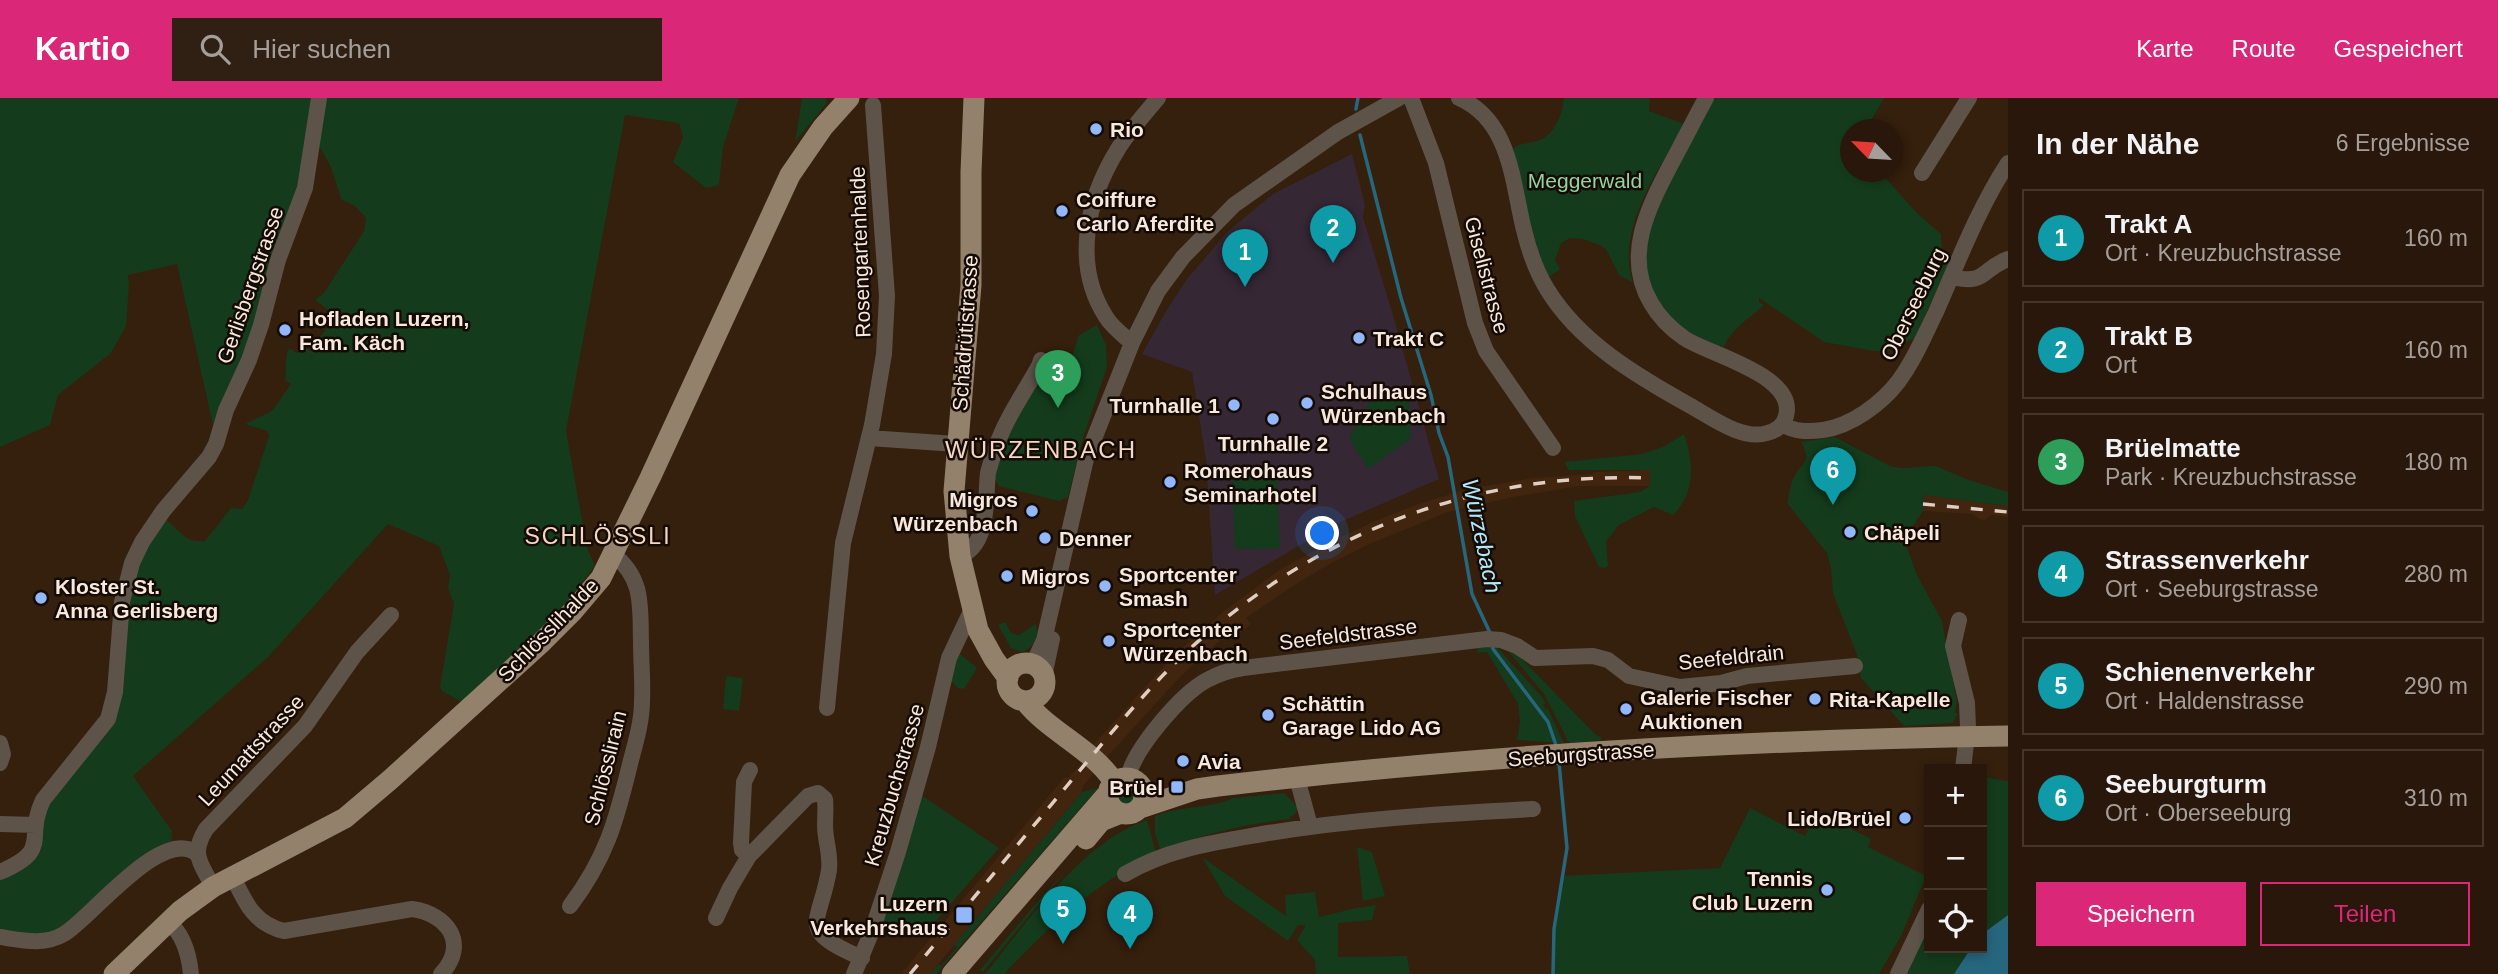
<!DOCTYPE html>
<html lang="de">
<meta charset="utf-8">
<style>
body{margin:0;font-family:Arial,sans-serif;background:#302013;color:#f1f3f6}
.controls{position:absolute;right:21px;bottom:21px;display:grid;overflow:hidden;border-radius:0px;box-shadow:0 4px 10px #0003}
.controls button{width:63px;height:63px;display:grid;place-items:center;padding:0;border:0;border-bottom:2px solid #44362b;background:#28170a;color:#f1f3f6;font:35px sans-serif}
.compass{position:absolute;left:1840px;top:21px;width:63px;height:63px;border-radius:50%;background:#28170a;box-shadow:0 4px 10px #0003;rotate:295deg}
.you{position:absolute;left:1323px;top:436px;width:24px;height:24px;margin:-18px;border:5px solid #fff;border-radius:50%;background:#1a73e8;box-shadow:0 0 0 10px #1a73e833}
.badge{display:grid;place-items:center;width:46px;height:46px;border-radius:50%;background:#db2777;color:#fff;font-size:23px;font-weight:700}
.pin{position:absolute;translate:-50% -58px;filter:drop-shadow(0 2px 4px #0008)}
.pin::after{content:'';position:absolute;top:37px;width:24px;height:21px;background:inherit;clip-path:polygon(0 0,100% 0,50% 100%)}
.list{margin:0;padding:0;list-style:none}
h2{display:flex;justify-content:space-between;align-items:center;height:91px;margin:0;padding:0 28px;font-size:30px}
h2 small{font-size:23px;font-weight:400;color:#a59f9c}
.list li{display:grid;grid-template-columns:46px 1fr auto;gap:21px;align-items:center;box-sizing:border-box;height:98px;margin:0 14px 14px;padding:0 14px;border:2px solid #44362b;border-radius:0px}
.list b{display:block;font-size:26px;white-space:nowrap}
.list p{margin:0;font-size:23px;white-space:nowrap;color:#a59f9c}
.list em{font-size:23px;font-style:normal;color:#a59f9c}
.actions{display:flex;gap:14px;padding:21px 28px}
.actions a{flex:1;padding:16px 0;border:2px solid #db2777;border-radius:0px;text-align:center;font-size:24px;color:#db2777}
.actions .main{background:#db2777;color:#fff}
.icon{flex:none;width:38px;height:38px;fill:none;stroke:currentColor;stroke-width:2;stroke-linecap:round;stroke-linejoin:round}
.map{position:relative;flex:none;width:2008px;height:876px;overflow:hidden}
header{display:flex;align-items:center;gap:42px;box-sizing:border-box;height:98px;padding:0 35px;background:#db2777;color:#fff}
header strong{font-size:33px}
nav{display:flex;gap:38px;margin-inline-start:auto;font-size:24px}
.search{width:490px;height:63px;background:#302013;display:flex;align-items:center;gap:18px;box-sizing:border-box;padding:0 24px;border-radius:0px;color:#a59f9c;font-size:26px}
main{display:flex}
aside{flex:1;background:#28170a}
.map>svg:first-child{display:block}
</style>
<header>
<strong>Kartio</strong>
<div class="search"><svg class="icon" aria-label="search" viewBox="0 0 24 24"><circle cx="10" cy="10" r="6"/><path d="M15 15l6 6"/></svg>Hier suchen</div>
<nav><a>Karte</a><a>Route</a><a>Gespeichert</a></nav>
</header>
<main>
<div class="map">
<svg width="2008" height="876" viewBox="0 0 2008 876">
<rect width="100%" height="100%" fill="#351f0d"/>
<path fill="#42250e" d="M1650,372V388H1579L1513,399L1448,414L1367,447L1331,465L1290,490L1246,520L1251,526L1235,539L1229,534L1180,579L1106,660L1083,688L1082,694L930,876H901L1064,680L1069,679L1081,666L1094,651V646L1174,557L1223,514L1278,473L1326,446L1375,423L1418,406L1467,391L1533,380L1593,376V374Z
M1924,397L2008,408V419L1991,417L1985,422L1979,421L1973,416L1923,413Z"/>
<path fill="#352733" d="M1352,56L1365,107L1363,119L1393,217L1439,381L1336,426L1215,497L1206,362L1192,274L1142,256L1166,213L1187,181L1227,134L1273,96Z"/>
<path fill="#143b1c" d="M0,0H316L309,55L261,214L213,327L177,166L128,177L129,186L126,228L111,255L58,297L50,327L0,349Z
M323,0H739L723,49L719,87L706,90L673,64L683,39L679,25L625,17L566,333L587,450L595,468L554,520L462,604L442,593L440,588L454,506L448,490L450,477L439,448L388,426L268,559L133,678L172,733L171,747L71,826L49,838L0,835V778L25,766L44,711L107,630L132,475L164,420C178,430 185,446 205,443L231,410L242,411L248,402L269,338L267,333L245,326L272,313L291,286L285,282C287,270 284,260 289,250L297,255L304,248L310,253L330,225L324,220L328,212L315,202L324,195L364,133L366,120L355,108L341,101L331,69L317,44Z
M802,0H827L826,6L795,44Z
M1564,0H1650L1649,13L1684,26C1660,71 1615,131 1633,185L1619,177L1606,151L1599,147L1583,141L1570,140L1561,145L1555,162L1560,171L1549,179L1536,150L1512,52C1519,45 1524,46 1533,44C1554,40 1562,18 1564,0Z
M1712,0H1884L1866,31L1850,32V58L1846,66H1850V74H1880L1917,115L1941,136L1942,152L1952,158L1915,240L1886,253H1874L1824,244L1759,200V204L1764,207C1751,219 1730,232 1724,249L1720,247L1718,252L1696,241L1662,212L1646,179L1647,135L1650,124Z
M1097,227L1106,247L1107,269L1082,343L1068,399L1059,403L999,388L994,380C999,364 1003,347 1010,332C1017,317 1042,271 1057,266L1060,259L1071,262L1079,237Z
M1409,294L1411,340L1368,371L1349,339L1373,298Z
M1684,336C1694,364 1696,395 1673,417L1654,409L1619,427L1606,443L1608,468L1604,470L1599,469L1575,418L1574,403L1640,394L1650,388V372H1569L1564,364L1642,356L1663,349Z
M1835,339L1890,368L1902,370L1936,368L1966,381L2008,394V408L1924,397L1923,413L1904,441L1917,477L1942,523L1957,603L1955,615H1958L1953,625L1904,628L1861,580L1857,557L1833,495L1831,470L1827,455L1787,405C1789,398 1790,388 1793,381C1801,363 1813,366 1801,344Z
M1277,375L1280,450L1235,451L1232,377Z
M1005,524L1011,535L1019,537L1036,526C1039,537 1035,550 1022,554L1011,550L998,527Z
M1495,547L1541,598L1546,605L1543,606L1546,612L1548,611L1564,645L1517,642L1520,624L1518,606L1487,554L1476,555L1479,549Z
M1504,548L1514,553L1596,637L1601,639V642L1570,645L1568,643L1544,596Z
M960,556L977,570L964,591L958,590L951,583L954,566Z
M726,578L743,580L739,613L723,611Z
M1982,679L2008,683V817L1982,837Z
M1117 698a9 9 0 1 1 18 0a9 9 0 1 1-18 0Z
M1098,690L936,876H930L939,866L941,868L957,849L954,847L1082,694Z
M1284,695L1298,709L1296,715L1290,719V721C1245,726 1202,736 1161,753L1155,736V718C1179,708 1214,710 1233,700Z
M920,696L999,750L922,839L880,827Z
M1750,710L1805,738L1818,714L1871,741L1868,749L1926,778L1901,838L1879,876H1553L1554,831L1561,778L1720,770Z
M1147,722L1156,755C1095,786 1051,826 1004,876H985C1027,824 1083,743 1147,722Z
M1357,749L1372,754L1385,798L1363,803Z
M1202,759L1286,818L1285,797L1315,794L1319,819L1356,810L1376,807L1372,822L1338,825V859L1407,858L1410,876H1316L1315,862L1297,842L1306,827H1298L1288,843L1225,798Z
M1066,773L983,874L980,872L1043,797Z
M1929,811V850H1971L1954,876H1898Z"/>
<path fill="#27677d" d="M2008,817V876H1954L1971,850H1982V837L1985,834Z"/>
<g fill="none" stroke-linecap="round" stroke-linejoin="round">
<path stroke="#27677d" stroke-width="3.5" d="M1356,11L1358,0
M1360,37L1401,200L1431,297L1439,335L1448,359L1472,496L1491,537
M1492,545L1493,551L1548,624L1557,650
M1553,876L1554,831L1567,750L1559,665"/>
<path stroke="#5d5349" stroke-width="16" d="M1411,0L1436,65L1475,225L1486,253L1553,350
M1459,0C1511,23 1512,84 1524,132C1529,153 1536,173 1547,191C1579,244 1637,278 1689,307C1711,319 1742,343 1767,335C1776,333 1784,327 1786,318C1797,277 1709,257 1684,240C1671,231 1659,219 1651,205C1623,158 1648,110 1671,66C1683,44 1694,22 1706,0
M1922,75L1969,0
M1951,179C1988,187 1979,172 2008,161
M1132,245C1123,237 1112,229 1106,219C1072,166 1087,101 1118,51C1129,33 1144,17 1158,0
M1782,326C1795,334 1808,334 1823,332C1851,328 1881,306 1898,284C1914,263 1924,238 1936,214C1958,164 1978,111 2008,65
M869,340L956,346
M960,458C990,447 985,400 988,375C990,367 993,358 996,349C1006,320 1024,295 1039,268L1041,262
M1959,522L1953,548L1967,605L1968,629L1963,671
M1033,566L1044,542L1086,361L1132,245L1158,193L1183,159L1234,107L1338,34L1399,0
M1044,578L1052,541
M827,610L843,445L872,327L884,256L887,198L873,7
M0,645L3,656L0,665
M750,672L744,684L741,745L742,752L749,758L808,698L818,695L825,701C826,710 825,719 825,728C825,742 831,757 829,772C820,827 795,831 862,860
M1128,680C1133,652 1181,596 1207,582C1218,576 1230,572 1243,570L1487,541L1501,542L1517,548L1535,560L1593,558L1608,562L1629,578L1680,589L1721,585L1747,578L1855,568
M1297,680L1310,728
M0,726L36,727
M0,774C53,751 24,742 43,702L108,621L115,594L122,504L132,465L142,444L163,413L209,359L216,346L226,312L249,262L261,227L278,162L305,90L319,0
M1125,776C1166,752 1210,745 1257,737C1348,721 1441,716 1533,711
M233,779C245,804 254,826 284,833L412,811C448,816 469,846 441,876
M213,789C201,765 190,757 206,731L305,628L357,554L391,517
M570,808C606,760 616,724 630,666C635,646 642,625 642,603C643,584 641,564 641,544C640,509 644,481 614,457
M716,820L730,790L749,758
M168,824C184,836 189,857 191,876
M0,839C21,842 44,848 64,836C91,820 161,729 196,755
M854,876L872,833L898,754L928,649L949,560L973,509
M1898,876L1929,811"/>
<path stroke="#94816c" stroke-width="21" d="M974,0L971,74V187L954,393L960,458L978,532L994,561L1008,580
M1007 584a19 19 0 1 1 38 0a19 19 0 1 1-38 0Z
M1025,603C1049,634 1093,651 1114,684
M1108 698a18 18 0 1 1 36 0a18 18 0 1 1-36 0Z
M1140,710L1197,691L1218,688C1480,657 1744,642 2008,638
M1086,741L1101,723L1121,715
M114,876L180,813L213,789L345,720L391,681L540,546L573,513L601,480L650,380L790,77L823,29L849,0
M952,876L1109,694"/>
<path stroke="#dfcfc3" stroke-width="3.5" stroke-dasharray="12 12" stroke-linecap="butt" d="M1923,406L2008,414
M910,876C962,814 1014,751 1066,689C1107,640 1147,590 1194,547C1322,432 1478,374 1650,380"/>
</g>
<g fill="#93b7fd" stroke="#150b05" stroke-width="2.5">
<circle cx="1096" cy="31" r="7"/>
<circle cx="1062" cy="113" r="7"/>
<circle cx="285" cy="232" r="7"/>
<circle cx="1359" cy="240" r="7"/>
<circle cx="1307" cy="305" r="7"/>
<circle cx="1234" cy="307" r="7"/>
<circle cx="1273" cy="321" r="7"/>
<circle cx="1170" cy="384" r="7"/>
<circle cx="1032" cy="413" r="7"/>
<circle cx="1850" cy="434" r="7"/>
<circle cx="1045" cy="440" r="7"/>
<circle cx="1007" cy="478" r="7"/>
<circle cx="1105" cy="488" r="7"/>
<circle cx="41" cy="500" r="7"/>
<circle cx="1109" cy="543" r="7"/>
<circle cx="1815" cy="601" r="7"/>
<circle cx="1626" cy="611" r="7"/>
<circle cx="1268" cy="617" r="7"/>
<circle cx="1183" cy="663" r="7"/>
<rect x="1170" y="682" width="14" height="14" rx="3.5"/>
<circle cx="1905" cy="720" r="7"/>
<circle cx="1827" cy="792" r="7"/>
<rect x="955" y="808" width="18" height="18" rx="3.5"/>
</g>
<g text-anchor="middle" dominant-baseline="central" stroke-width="5" stroke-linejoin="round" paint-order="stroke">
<g font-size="21" font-weight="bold" fill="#f8e8dd" stroke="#150b05" text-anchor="start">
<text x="1110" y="31">Rio</text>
<text x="1076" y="101">Coiffure<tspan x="1076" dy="24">Carlo Aferdite</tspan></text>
<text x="299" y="220">Hofladen Luzern,<tspan x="299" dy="24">Fam. Käch</tspan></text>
<text x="1373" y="240">Trakt C</text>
<text x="1321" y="293">Schulhaus<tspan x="1321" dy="24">Würzenbach</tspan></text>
<text x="1220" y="307" text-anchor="end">Turnhalle 1</text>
<text x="1273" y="345" text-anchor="middle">Turnhalle 2</text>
<text x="1184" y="372">Romerohaus<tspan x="1184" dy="24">Seminarhotel</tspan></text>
<text x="1018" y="401" text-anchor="end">Migros<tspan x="1018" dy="24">Würzenbach</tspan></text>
<text x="1864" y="434">Chäpeli</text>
<text x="1059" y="440">Denner</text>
<text x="1119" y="476">Sportcenter<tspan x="1119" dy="24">Smash</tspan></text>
<text x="1021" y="478">Migros</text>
<text x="55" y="488">Kloster St.<tspan x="55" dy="24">Anna Gerlisberg</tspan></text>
<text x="1123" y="531">Sportcenter<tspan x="1123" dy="24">Würzenbach</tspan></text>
<text x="1640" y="599">Galerie Fischer<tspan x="1640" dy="24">Auktionen</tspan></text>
<text x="1829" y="601">Rita-Kapelle</text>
<text x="1282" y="605">Schättin<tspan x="1282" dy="24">Garage Lido AG</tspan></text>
<text x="1197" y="663">Avia</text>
<text x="1163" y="689" text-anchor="end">Brüel</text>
<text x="1891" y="720" text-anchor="end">Lido/Brüel</text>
<text x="1813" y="780" text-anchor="end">Tennis<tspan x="1813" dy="24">Club Luzern</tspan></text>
<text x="948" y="805" text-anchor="end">Luzern<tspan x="948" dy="24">Verkehrshaus</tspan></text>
</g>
<g font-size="21" fill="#93d49c" stroke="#150b05">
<text x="1585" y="82">Meggerwald</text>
</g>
<g font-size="21" fill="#f8e8dd" stroke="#150b05">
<text transform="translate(860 154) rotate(-92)">Rosengartenhalde</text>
<text transform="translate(1487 177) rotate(75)">Giselistrasse</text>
<text transform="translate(250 187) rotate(-71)">Gerlisbergstrasse</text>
<text transform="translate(1913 206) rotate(-64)">Oberseeburg</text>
<text transform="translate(965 235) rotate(-86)">Schädrütistrasse</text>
<text transform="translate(548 532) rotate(-46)">Schlösslihalde</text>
<text transform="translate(1348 536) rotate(-7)">Seefeldstrasse</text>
<text transform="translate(1731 559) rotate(-6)">Seefeldrain</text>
<text transform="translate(251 652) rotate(-47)">Leumattstrasse</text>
<text transform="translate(1581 656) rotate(-4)">Seeburgstrasse</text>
<text transform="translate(605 670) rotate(-76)">Schlösslirain</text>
<text transform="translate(894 687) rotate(-74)">Kreuzbuchstrasse</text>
</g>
<g font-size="23" letter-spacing="2" fill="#f5d6c0" stroke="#150b05">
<text x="598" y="438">SCHLÖSSLI</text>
</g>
<g font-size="23" font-style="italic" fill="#b2e7fc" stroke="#150b05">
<text transform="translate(1482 438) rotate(78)">Würzebach</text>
</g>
<g font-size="24" letter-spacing="2" fill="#f5d6c0" stroke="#150b05">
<text x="1041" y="351">WÜRZENBACH</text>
</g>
</g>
</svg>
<div class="controls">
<button>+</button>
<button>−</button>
<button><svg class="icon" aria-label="locate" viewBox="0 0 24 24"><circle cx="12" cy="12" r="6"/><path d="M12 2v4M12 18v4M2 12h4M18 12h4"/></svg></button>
</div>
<svg class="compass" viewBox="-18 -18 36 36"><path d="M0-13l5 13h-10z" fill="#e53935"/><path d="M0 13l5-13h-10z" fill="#a59f9c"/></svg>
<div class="you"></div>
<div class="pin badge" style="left:1245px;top:189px;background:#0f9aa8">1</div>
<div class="pin badge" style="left:1333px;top:165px;background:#0f9aa8">2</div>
<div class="pin badge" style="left:1058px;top:310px;background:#2e9e5b">3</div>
<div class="pin badge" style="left:1130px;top:851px;background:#0f9aa8">4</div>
<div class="pin badge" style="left:1063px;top:846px;background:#0f9aa8">5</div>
<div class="pin badge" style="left:1833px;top:407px;background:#0f9aa8">6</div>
</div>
<aside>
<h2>In der Nähe<small>6 Ergebnisse</small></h2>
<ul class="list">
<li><span class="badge" style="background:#0f9aa8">1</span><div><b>Trakt A</b><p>Ort · Kreuzbuchstrasse</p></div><em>160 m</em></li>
<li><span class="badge" style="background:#0f9aa8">2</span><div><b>Trakt B</b><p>Ort</p></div><em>160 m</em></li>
<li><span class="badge" style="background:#2e9e5b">3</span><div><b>Brüelmatte</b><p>Park · Kreuzbuchstrasse</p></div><em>180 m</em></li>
<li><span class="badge" style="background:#0f9aa8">4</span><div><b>Strassenverkehr</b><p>Ort · Seeburgstrasse</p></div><em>280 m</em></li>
<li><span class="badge" style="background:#0f9aa8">5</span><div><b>Schienenverkehr</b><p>Ort · Haldenstrasse</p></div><em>290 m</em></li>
<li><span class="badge" style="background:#0f9aa8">6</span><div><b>Seeburgturm</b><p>Ort · Oberseeburg</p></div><em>310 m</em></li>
</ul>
<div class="actions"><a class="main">Speichern</a><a>Teilen</a></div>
</aside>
</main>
